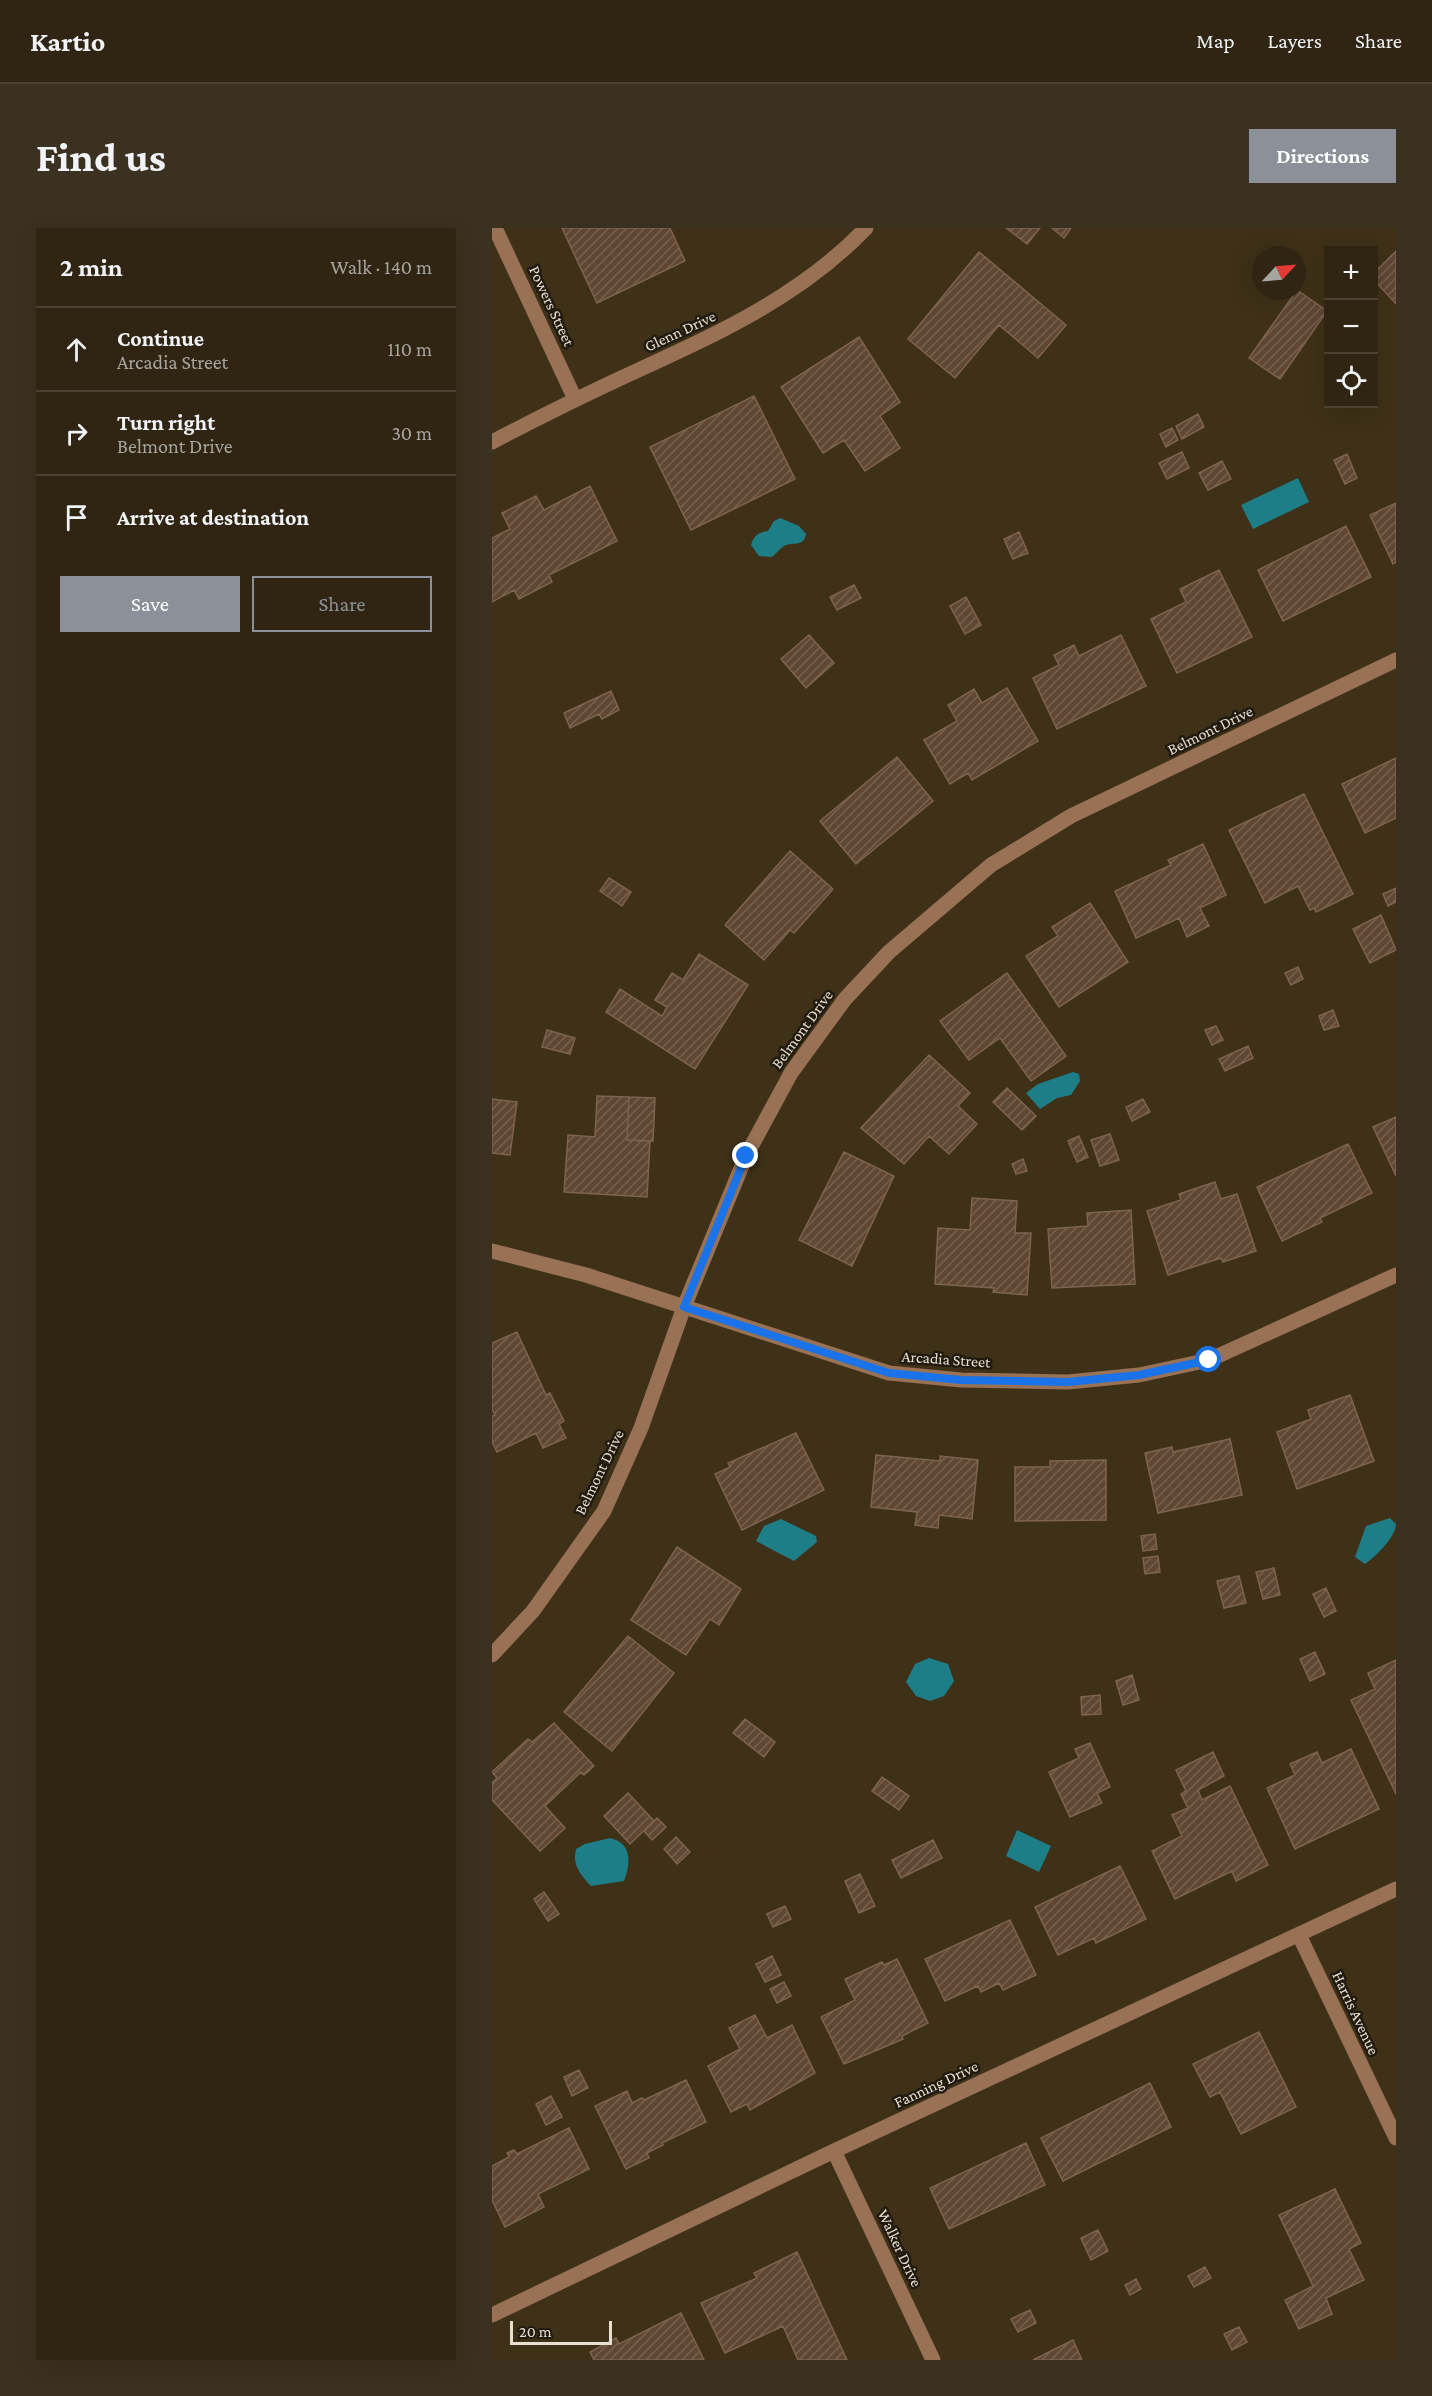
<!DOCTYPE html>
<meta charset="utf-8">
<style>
body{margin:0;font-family:"Crimson Pro",serif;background:#3b3120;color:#f1f3f6}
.controls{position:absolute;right:18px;top:18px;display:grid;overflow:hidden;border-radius:0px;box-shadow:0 6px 24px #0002}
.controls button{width:54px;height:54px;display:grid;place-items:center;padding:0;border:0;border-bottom:2px solid #4a4232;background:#2f2512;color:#f1f3f6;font:30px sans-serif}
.compass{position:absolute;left:760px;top:18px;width:54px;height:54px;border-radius:50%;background:#2f2512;box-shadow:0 6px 24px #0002;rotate:64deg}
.scale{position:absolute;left:18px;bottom:15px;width:102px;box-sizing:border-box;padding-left:6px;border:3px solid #e8dfd0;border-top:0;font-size:16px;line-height:21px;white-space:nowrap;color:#e8dfd0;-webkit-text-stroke:4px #211a0f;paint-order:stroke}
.stop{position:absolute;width:18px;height:18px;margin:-14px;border:4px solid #1a73e8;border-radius:50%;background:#fff}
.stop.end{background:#1a73e8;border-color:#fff;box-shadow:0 2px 6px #0008}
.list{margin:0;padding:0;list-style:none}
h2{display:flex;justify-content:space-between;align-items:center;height:78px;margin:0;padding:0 24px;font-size:26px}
h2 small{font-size:20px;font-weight:400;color:#a7a59f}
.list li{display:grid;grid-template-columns:39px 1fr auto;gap:18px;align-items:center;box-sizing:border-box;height:84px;padding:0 24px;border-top:2px solid #4a4232}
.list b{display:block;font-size:22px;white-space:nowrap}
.list p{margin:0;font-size:20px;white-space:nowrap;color:#a7a59f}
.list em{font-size:20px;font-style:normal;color:#a7a59f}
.actions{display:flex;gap:12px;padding:18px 24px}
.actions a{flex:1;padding:14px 0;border:2px solid #8c9099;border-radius:0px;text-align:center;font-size:21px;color:#8c9099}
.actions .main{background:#8c9099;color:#fff}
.icon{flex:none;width:33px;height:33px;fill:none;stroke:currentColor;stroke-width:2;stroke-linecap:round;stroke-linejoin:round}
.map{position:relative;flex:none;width:904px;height:2132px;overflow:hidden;border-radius:0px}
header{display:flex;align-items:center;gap:36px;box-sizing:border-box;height:84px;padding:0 30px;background:#2f2512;border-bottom:2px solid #4a4232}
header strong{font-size:28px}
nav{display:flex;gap:33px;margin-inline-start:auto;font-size:21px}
.intro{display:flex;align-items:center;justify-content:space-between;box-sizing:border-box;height:144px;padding:0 36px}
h1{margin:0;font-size:42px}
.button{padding:15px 27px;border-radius:0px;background:#8c9099;color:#fff;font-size:21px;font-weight:700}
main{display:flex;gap:36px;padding:0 36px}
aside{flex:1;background:#2f2512;border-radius:0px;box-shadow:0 6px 24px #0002}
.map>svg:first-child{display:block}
</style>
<header>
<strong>Kartio</strong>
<nav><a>Map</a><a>Layers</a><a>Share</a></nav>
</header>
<div class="intro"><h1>Find us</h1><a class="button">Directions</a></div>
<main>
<aside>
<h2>2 min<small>Walk · 140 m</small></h2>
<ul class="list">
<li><svg class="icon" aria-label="ahead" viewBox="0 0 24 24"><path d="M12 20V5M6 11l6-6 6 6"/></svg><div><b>Continue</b><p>Arcadia Street</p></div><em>110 m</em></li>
<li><svg class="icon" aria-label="right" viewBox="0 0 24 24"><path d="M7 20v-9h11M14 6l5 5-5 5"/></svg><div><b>Turn right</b><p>Belmont Drive</p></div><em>30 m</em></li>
<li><svg class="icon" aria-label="arrive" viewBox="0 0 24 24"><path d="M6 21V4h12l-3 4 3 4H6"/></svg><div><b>Arrive at destination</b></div></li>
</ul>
<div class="actions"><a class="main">Save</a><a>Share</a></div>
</aside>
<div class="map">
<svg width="904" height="2132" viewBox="0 0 904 2132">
<defs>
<pattern id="building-hatch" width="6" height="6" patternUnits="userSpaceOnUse" patternTransform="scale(1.5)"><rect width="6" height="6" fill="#5f4734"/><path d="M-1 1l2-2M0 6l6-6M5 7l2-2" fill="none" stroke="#766150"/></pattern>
</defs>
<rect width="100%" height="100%" fill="#3f3118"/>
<path fill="#1e7e88" d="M806,250L817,274L761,301L749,277Z
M288,290L307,298L314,306C311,320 302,313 292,318C288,320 284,326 280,329L267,328L259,317C262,307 267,304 276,303L282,293Z
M581,844L587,846L588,853L579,867L565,870L548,881L534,865L546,856Z
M898,1290L904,1296C904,1309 883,1329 873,1336L863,1329L874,1298Z
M289,1291L324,1308L325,1314L302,1333L264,1313L272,1298Z
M437,1430L456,1436L462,1453L452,1468L438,1473L424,1468L414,1454L423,1436Z
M525,1602L559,1618L547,1644L514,1628Z
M118,1610C140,1615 139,1635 132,1653L99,1658C88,1646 80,1637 84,1621L93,1616Z"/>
<path fill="url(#building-hatch)" stroke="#7d6350" stroke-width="1.5" d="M70,0H178L193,33L105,75Z
M514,0H548L535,16Z
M560,0H579L572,10Z
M904,23V76L882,52V45Z
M487,24L574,97L546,130L507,97L463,150L416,111Z
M805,62L835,83L788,151L757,130Z
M367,109L408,174L388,188L408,220L373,243L352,212L331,225L289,159Z
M262,168L303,251L199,302L158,219Z
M706,186L712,199L690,211L684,198Z
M680,200L686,212L674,219L668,206Z
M690,224L697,240L675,251L667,235Z
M855,226L865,250L853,256L842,232Z
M730,233L739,251L716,262L707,245Z
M98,258L125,313L57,347L60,354L27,371L22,362L0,374V310L18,301L10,285L44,268L52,282Z
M904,275V334L901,336L878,287Z
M854,298L879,349L791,393L766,342Z
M527,304L536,325L521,331L512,311Z
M727,342L760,409L685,445L659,391L694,374L688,361Z
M362,357L369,370L345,382L338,369Z
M474,369L489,397L473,406L458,378Z
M317,407L342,435L314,460L289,431Z
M629,407L654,458L565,501L541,450L567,437L562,427L582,417L587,428Z
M515,460L546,513L480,552L476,545L458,556L432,512L465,493L456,477L482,461L490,475Z
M119,463L127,482L110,491L107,486L78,500L72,485Z
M405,529L441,573L364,636L328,593Z
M904,530V590L873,605L850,556Z
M812,566L861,666L824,684L822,680L818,682L806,658L773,675L737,602Z
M711,616L734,667L708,680L717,698L695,709L687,690L644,710L623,663L679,637L676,632Z
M298,623L341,661L302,705L298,702L272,732L233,697Z
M117,650L139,664L130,678L108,663Z
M904,660V674L896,678L891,666Z
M598,675L636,734L567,779L534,728L566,708L560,699Z
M889,687L904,722L878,735L861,701Z
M207,726L256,757L203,841L114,784L128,761L170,788L175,779L163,772L180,745L191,752Z
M806,739L811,751L799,757L793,745Z
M515,745L574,828L539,853L508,810L477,832L448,793Z
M841,782L847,798L832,802L827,788Z
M724,798L731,812L720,817L713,802Z
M55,802L83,810L78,826L50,819Z
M756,818L761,830L733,843L727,831Z
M437,827L478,865L466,878L485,896L457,926L437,908L412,936L369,900Z
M515,860L544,888L530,902L501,874Z
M105,868L137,869L135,912L158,913L155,969L72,964L76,907L103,909Z
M137,869L163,870L161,913L135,912Z
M0,871L25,874L18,927L0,925Z
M651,871L658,884L640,893L634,879Z
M904,889V948L881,899Z
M618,906L627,932L608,938L599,912Z
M587,908L596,929L585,934L576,913Z
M856,916L880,965L828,990L830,994L790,1013L765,959Z
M352,924L402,948L360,1038L307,1012Z
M531,931L535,943L524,946L520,936Z
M723,954L729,971L745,966L764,1023L731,1034L729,1030L676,1047L655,983L689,972L687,966Z
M480,970L525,973L523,1005H539L535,1067L501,1064L502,1060L443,1056L446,1000L478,1002Z
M639,982L643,1056L560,1060L556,1001L596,998L595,985Z
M25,1104L54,1167L58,1165L72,1193L67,1196L74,1210L51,1220L44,1205L5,1224L0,1214V1188L3,1187L0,1181V1115Z
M858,1167L882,1233L805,1261L785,1204L819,1191L816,1182Z
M304,1205L332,1262L250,1302L223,1246L238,1239L236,1235Z
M738,1211L750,1267L666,1285L653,1225L680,1219L681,1224Z
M384,1227L448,1233V1228L486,1232L480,1291L447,1287L446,1300L423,1297L425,1284L379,1279Z
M614,1232V1292L523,1293V1239H558V1233Z
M663,1306L665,1321L651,1323L649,1308Z
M185,1319L249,1361L227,1397L218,1391L194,1427L139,1392Z
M666,1328L668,1344L653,1346L651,1330Z
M782,1340L788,1367L771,1371L764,1344Z
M747,1348L754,1375L732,1380L725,1353Z
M834,1360L844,1383L832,1389L821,1366Z
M136,1408L182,1445L120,1523L72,1484Z
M823,1424L833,1446L818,1453L808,1431Z
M904,1432V1566L859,1472L883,1461L876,1445Z
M640,1447L647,1472L631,1477L624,1453Z
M608,1467L609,1486L590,1487L589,1469Z
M253,1491L283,1514L272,1529L241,1505Z
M62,1495L102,1538L92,1547L89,1544L53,1578L73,1600L48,1623L0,1572V1555L5,1550L0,1544L36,1511L40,1514Z
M598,1515L618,1559L605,1565L610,1575L578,1589L557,1544L587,1530L583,1521Z
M859,1521L887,1581L803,1621L775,1560L803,1547L798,1536L825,1524L830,1535Z
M721,1524L732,1548L706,1562L710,1572L738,1558L776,1637L744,1653L740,1643L683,1671L660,1623L690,1608L680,1587L696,1580L689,1566L694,1563L684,1542Z
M390,1549L417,1568L407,1582L380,1563Z
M136,1565L162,1593L138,1616L112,1588Z
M165,1590L174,1599L160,1612L152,1603Z
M184,1609L198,1624L185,1636L172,1621Z
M441,1612L450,1630L409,1650L400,1632Z
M628,1638L654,1691L604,1715L602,1710L566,1727L543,1679Z
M368,1646L383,1678L367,1685L353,1653Z
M52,1664L67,1686L56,1693L42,1671Z
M293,1678L299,1691L281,1699L275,1686Z
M518,1692L544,1747L511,1762L507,1755L489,1764L486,1758L453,1773L433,1731Z
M280,1728L289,1747L273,1754L264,1736Z
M405,1731L436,1795L410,1808L411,1811L352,1836L329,1789L363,1772L353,1751L390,1734L392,1737Z
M292,1754L299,1768L285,1775L278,1761Z
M263,1787L275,1810L300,1797L323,1845L258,1882L255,1876L239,1884L216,1838L248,1821L237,1800Z
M767,1804L804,1879L749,1906L728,1864L718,1869L701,1836Z
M87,1842L96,1860L80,1868L72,1849Z
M194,1852L214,1894L170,1915L171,1917L155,1925L157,1930L134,1941L103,1878L135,1863L140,1875L150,1870L152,1872Z
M658,1855L679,1899L571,1953L549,1910Z
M59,1868L70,1889L54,1897L44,1876Z
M77,1900L97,1941L46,1966L52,1979L13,1999L0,1972V1938L17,1929L15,1925L22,1922L25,1926Z
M534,1915L553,1957L457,2001L438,1960Z
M843,1961L869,2015L857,2021L872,2052L834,2070L840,2086L807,2101L793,2072L821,2058L787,1987Z
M606,2002L616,2023L599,2032L589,2010Z
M305,2024L355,2132H306L291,2098L233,2125L209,2075L265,2050L262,2045Z
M713,2039L719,2050L702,2059L696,2048Z
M644,2051L649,2061L638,2067L633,2057Z
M538,2082L544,2095L526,2104L519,2091Z
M189,2085L212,2132H102L98,2124L124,2110L127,2116Z
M747,2099L755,2114L740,2122L732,2106Z
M581,2112L590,2132H541Z"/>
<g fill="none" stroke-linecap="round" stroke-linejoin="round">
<path stroke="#997154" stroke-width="15" d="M3,0L83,171
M0,214C42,192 84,171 127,151C216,110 305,72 374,0
M0,1023L94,1047L397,1145L469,1152L576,1154L647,1147L717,1132L904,1047
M0,1427L41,1383L112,1283L149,1200L192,1079L254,928L299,845L353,771L397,724L499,637L579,588L904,432
M807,1707L904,1910
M342,1923L441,2132
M0,2087L342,1923L904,1661"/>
</g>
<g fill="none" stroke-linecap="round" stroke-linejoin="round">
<path stroke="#1a73e8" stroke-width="8" d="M254,928L192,1079L397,1145L469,1152L576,1154L647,1147L717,1132"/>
</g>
<g text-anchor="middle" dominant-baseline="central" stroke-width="5" stroke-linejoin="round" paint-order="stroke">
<g font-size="16" fill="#e8dfd0" stroke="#211a0f">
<text transform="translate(60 78) rotate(65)">Powers Street</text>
<text transform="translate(188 103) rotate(-25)">Glenn Drive</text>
<text transform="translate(718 502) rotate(-26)">Belmont Drive</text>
<text transform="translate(310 801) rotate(-54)">Belmont Drive</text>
<text transform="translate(454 1131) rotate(4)">Arcadia Street</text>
<text transform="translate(107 1244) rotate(-64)">Belmont Drive</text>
<text transform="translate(864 1785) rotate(65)">Harris Avenue</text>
<text transform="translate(444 1856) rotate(-25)">Fanning Drive</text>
<text transform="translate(408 2020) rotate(65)">Walker Drive</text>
</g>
</g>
</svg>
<div class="controls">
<button>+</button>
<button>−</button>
<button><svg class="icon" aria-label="locate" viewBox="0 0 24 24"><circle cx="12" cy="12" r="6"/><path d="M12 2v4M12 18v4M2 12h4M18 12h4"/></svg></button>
</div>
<svg class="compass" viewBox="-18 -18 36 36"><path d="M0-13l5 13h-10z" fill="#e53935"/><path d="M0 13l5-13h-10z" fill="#a7a59f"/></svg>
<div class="scale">20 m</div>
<div class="stop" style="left:717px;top:1132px"></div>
<div class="stop end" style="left:254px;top:928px"></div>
</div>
</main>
